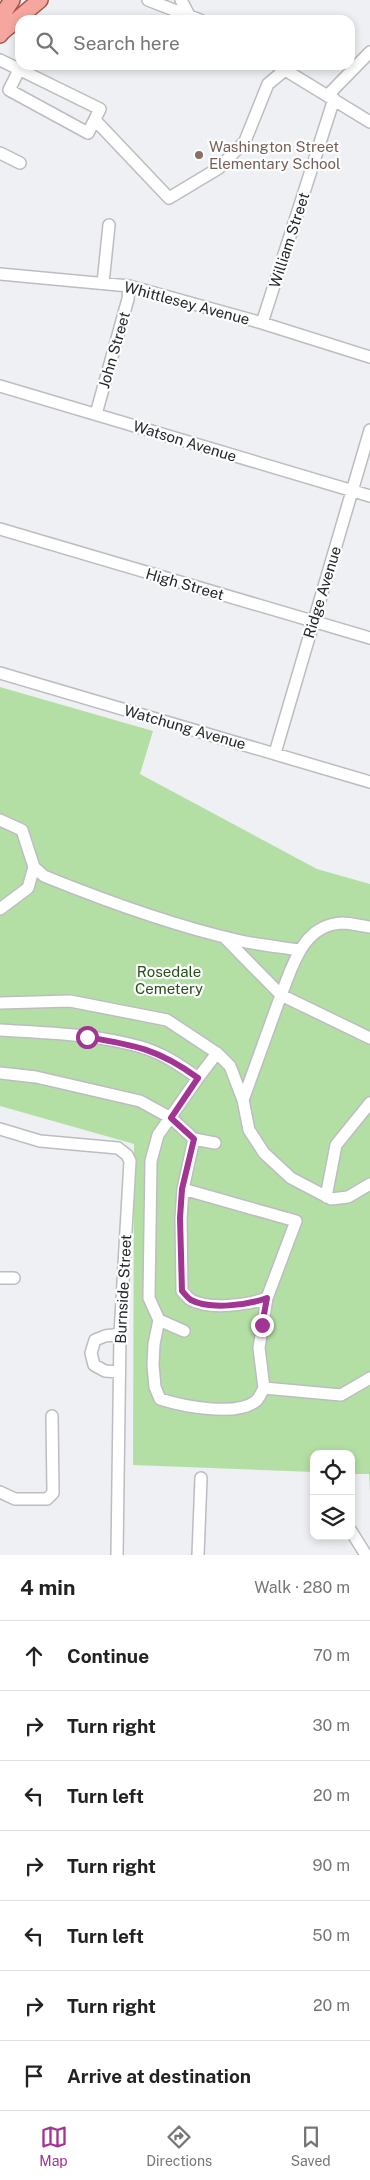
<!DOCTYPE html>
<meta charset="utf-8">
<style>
body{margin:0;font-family:"Public Sans",sans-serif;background:#f6f6f6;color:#222}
.controls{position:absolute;right:15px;bottom:15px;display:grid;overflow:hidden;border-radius:10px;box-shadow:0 2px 8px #0003}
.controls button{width:45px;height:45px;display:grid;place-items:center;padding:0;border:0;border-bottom:1px solid #e0e0e0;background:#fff;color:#222;font:25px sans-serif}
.stop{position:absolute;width:15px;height:15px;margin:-11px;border:4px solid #a23493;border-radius:50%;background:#fff}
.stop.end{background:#a23493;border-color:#fff;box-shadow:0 1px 5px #0008}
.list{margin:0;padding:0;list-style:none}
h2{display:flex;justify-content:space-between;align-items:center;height:65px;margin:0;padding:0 20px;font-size:21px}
h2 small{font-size:16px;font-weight:400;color:#767676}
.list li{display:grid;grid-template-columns:32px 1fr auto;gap:15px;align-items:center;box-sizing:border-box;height:70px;padding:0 20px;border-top:1px solid #e0e0e0}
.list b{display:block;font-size:19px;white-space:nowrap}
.list em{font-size:16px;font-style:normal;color:#767676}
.icon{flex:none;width:28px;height:28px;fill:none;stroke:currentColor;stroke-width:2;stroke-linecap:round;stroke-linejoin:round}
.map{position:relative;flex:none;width:370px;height:1555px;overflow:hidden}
.search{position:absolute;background:#fff;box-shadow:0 2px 8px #0003;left:15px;right:15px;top:15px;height:55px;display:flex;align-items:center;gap:12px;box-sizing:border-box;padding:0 18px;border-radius:15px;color:#767676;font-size:19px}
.sheet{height:555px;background:#fff}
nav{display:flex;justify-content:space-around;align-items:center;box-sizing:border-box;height:70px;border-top:1px solid #e0e0e0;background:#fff;font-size:14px;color:#767676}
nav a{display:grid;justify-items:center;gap:2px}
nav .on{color:#a23493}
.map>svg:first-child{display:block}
</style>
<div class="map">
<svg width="370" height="1555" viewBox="0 0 370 1555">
<rect width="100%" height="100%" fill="#eff0f3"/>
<path fill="#b4dfa4" d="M0,687L153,731L140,774L317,869L370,884V1491L369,1474H351V1454H314V1472L133,1465L134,1144L0,1106Z"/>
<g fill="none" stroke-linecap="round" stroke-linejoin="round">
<defs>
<path id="minor" d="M148,0L200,20
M181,0L189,15
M0,60L100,109L88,133L9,90L20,68
M277,65L370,122
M328,95L370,52
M95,120L169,198L219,168L245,141L268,84L285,70
M0,153L20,163
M0,274L129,286L262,323L370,357
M103,283L109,225
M262,323L334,99
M0,386L370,496
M96,414L128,299L129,286
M0,529L370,638
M0,673L370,782
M275,753L370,430
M0,820L22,830L34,867L44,876C108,902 174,926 241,941C260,945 280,947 299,950
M0,909L28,888L34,867
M370,927C361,926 351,923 343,923C303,924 293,965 281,995L370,1038
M224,937L281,995L243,1100L249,1130L264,1153L291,1178L331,1199L348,1197L370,1184
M0,1003L70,1001L167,1020L217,1053L198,1078C180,1065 162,1053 141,1047C96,1034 46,1033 0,1030
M217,1053L230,1066L243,1100
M0,1073L36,1077L140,1101L171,1118L194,1139L183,1189L296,1221L267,1298C248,1305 210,1310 191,1300C188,1298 185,1294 182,1291L181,1218L183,1189
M198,1078L158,1135L151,1161L149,1298L159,1320L154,1344L153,1365L155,1387L160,1399C182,1406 236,1417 256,1401C259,1398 262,1392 264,1388
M0,1129L40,1141L118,1148L127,1155L130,1161L120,1334L117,1555
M194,1139L215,1143
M326,1197L336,1145L370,1103
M0,1278H14
M267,1298L259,1348L264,1388L341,1395L370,1378
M159,1320L184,1331
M119,1372L105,1371L94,1365L91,1353L95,1340L105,1336L120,1334
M0,1492L15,1499H47L53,1493L52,1416
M351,1531L366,1555
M198,1555L201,1478"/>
<path id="major" d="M0,34L40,0
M0,35L4,12L12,0"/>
</defs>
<use href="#minor" stroke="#bcbdc0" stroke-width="14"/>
<use href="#major" stroke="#a8534b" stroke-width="18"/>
<use href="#minor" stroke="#fff" stroke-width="11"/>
<use href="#major" stroke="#f5a79f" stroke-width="15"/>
</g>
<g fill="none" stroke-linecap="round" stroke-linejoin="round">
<path stroke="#a23493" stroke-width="6" d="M87,1037C134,1045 158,1049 198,1078L171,1118L194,1139L182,1189L180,1218L182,1291C185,1294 188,1298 191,1300C210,1310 248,1305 267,1298L262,1325"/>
</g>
<circle fill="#8d6e63" stroke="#fdfeff" stroke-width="2" cx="199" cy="155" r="5"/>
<g text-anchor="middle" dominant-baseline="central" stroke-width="4.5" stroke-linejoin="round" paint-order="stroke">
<g font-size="15" fill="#785e54" stroke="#fdfeff" text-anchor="start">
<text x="209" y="146">Washington Street<tspan x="209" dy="17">Elementary School</tspan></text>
</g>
<g font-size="15" fill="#242526" stroke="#fdfeff">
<text transform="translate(289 240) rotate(-72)">William Street</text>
<text transform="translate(187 303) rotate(15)">Whittlesey Avenue</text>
<text transform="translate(114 350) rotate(-74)">John Street</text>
<text transform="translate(185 441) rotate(17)">Watson Avenue</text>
<text transform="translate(185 584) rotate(16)">High Street</text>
<text transform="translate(322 592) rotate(-73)">Ridge Avenue</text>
<text transform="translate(185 727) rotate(16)">Watchung Avenue</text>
<text transform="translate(123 1289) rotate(-87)">Burnside Street</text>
</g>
<g font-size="15" fill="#294e17" stroke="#fdfeff">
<text x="169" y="971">Rosedale<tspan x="169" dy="17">Cemetery</tspan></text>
</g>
</g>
</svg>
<div class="controls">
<button><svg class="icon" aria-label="locate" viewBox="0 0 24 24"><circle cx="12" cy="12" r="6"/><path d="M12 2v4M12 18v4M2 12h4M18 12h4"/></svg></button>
<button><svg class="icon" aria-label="layers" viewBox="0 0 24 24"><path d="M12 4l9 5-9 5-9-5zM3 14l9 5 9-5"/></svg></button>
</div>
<div class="stop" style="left:87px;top:1037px"></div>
<div class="stop end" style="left:262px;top:1325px"></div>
<div class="search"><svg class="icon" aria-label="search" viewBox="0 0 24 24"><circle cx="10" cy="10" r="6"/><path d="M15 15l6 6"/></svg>Search here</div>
</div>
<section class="sheet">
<h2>4 min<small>Walk · 280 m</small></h2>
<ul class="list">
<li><svg class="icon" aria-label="ahead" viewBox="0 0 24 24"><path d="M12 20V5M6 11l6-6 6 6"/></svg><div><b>Continue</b></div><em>70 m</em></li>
<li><svg class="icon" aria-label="right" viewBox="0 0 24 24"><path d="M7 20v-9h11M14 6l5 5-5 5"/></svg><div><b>Turn right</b></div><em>30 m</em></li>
<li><svg class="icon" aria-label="left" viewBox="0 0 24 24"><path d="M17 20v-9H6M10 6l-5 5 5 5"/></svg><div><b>Turn left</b></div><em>20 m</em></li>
<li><svg class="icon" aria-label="right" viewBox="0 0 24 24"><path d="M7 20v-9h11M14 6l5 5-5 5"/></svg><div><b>Turn right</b></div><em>90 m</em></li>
<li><svg class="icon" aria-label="left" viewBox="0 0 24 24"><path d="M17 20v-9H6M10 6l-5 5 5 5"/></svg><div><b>Turn left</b></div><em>50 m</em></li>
<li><svg class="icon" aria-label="right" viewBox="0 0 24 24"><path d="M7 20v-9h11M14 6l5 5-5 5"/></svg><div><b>Turn right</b></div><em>20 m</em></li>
<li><svg class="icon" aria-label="arrive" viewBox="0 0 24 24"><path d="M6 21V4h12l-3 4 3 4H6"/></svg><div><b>Arrive at destination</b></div></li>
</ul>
</section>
<nav>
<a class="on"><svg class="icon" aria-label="map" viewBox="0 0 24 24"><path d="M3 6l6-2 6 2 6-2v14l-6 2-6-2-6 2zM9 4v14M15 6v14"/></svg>Map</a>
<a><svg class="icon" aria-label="directions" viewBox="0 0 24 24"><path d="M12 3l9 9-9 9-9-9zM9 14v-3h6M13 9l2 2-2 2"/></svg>Directions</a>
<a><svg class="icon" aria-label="saved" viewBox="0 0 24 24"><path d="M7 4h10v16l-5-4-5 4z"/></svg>Saved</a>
</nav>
